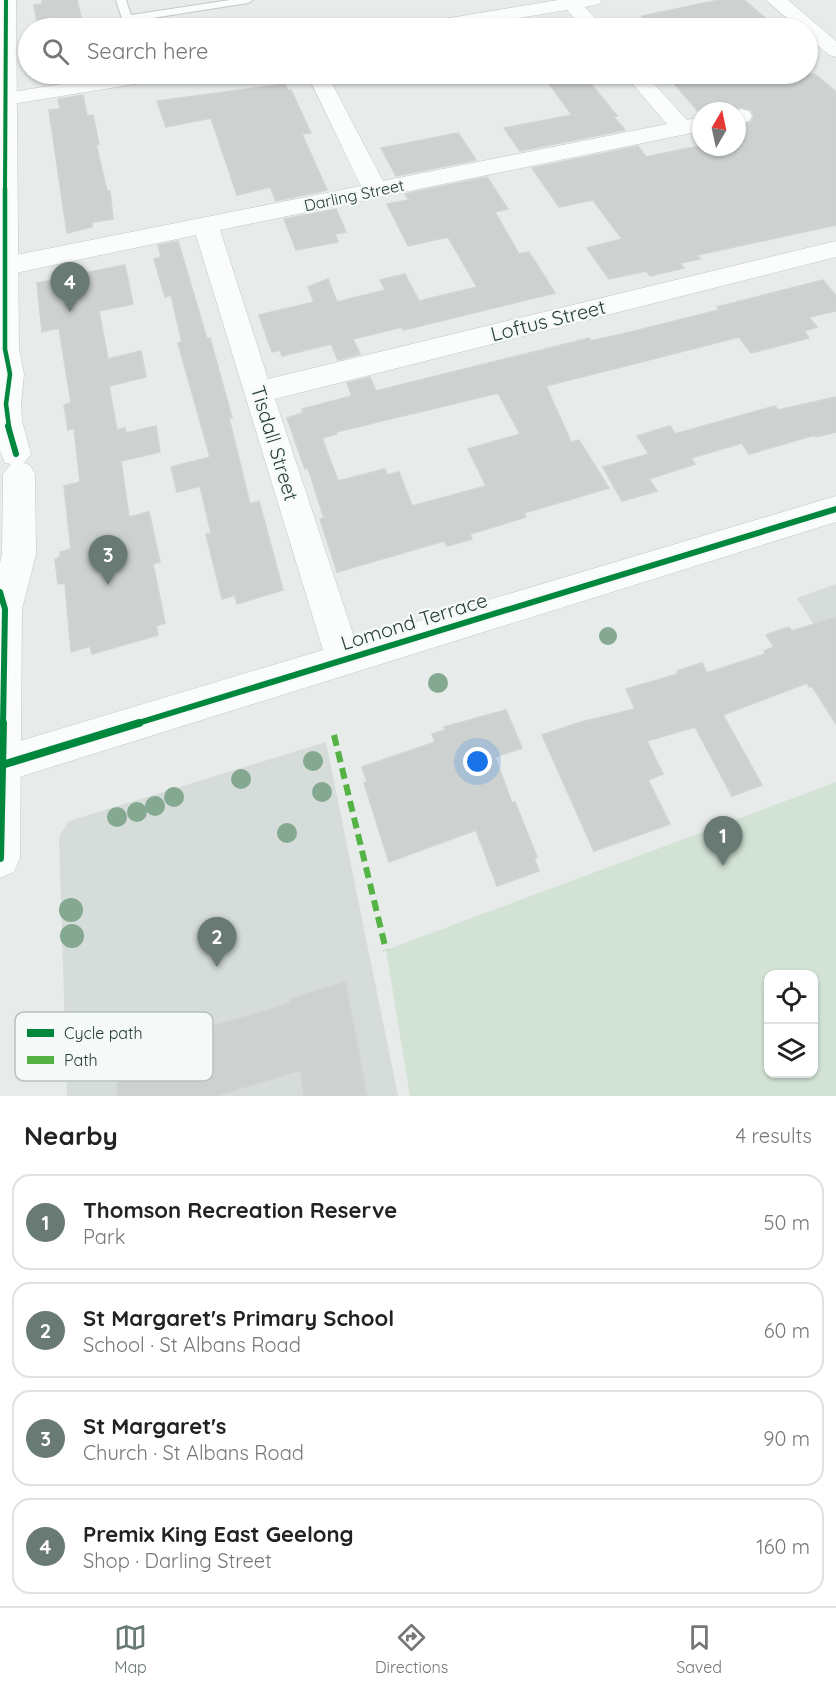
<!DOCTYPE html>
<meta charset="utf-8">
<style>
body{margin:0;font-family:Quicksand,sans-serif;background:#f6f6f6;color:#222}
.controls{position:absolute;right:18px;bottom:18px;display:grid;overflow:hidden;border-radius:12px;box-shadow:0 2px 4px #0004}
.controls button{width:54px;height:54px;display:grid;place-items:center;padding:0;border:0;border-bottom:2px solid #e0e0e0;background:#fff;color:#222;font:30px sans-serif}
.compass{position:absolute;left:692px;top:102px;width:54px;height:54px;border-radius:50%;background:#fff;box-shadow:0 2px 4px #0004;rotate:9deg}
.you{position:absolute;left:478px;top:762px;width:21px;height:21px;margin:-15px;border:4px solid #fff;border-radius:50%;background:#1a73e8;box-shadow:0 0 0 9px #1a73e833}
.badge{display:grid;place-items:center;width:39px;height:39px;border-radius:50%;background:#697a75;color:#fff;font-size:20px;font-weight:700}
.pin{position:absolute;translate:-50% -50px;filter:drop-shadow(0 2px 3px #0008)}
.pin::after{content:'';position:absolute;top:32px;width:21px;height:18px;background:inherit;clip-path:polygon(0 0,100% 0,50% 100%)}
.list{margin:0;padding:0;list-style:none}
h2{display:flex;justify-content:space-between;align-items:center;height:78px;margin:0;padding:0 24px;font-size:26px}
h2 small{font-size:20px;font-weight:400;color:#767676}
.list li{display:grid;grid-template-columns:39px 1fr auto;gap:18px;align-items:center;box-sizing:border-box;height:96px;margin:0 12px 12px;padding:0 12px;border:2px solid #e0e0e0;border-radius:18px}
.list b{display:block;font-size:22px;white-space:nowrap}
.list p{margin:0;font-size:20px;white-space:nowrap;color:#767676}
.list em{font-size:20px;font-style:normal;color:#767676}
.icon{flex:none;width:33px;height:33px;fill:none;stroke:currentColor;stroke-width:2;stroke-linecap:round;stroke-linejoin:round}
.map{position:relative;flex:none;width:836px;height:1096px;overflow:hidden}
.search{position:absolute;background:#fff;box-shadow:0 2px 4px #0004;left:18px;right:18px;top:18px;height:66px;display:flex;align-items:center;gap:15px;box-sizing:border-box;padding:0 21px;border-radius:33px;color:#767676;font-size:22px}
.sheet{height:510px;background:#fff}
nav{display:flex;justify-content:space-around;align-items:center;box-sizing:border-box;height:84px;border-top:2px solid #e0e0e0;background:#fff;font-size:16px;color:#767676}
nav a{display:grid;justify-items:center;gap:3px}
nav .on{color:#697a75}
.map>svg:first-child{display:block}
</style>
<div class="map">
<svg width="836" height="1096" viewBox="0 0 836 1096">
<rect width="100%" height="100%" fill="#e7ebe9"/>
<path fill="#d5dcd9" d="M836,584V660L797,598Z
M326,742L398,1096H67L59,837L69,821Z"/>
<path fill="#d2e3d6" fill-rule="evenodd" d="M836,782V1096H410L386,950ZM768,975H814V1074H768Z"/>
<path fill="#cdd2d0" stroke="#d0d4d2" stroke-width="1.5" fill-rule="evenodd" d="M42,0H77L83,25L38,28L34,5L42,4Z
M719,0H744L777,28H643L642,16Z
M53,74H78L79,79L55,83Z
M542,74H583L617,116L614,117L625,130L520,151L504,128L572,115Z
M666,74H709L718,83L767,74H815L836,92V225L697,255L700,259L680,263L684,268L650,276L646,271L609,279L587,248L622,239L593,200L559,207L532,168L638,146L646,157L694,147H737V126L751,122L754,117L751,110L740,107L733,111H701V115Z
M285,84L288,90H291L311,133L302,134L327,190L276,201L270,187L237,195L211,118L166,127L157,101Z
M83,95L87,116L93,115L99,144H96L107,191H110L113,219L92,222V227L67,233L49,110L60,109L58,99Z
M458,133L476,160L396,176L381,148Z
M487,177L508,209L495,212L519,254L529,252L555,293L403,330L402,327L353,339L360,354L338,360L331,344L282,356L280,350L272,352L259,315L314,302L308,287L328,279L337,302L385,290L380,280L405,274L419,301L477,287L448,237L408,246L387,204L409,200L405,194Z
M336,209L346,232L335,234L338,242L296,250L284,219Z
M178,241L207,339L210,338L232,418H229L250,504L259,501L283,590L237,604L235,595L222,599L206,534L211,533L200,486L177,492L171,467L210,457L178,343L182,342L171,295L165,297L154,259L161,257L158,245Z
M125,265L133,304L99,311L108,359L141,351L146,377L109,386L117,430L125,428L126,433L156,426L160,452L121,461L129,517L149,512L160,562L153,564L165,623L156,626L158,635L92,654L90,646L71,652L65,583L58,584L55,559L60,557V552L71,549L64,486L80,482L74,428L68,430L64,405L71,403L59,328L42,332L37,283Z
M823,280L836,296V311L809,317L817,327L804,331L809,338L751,353L739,337L546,386L571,442L579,440L609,488L524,513L526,517L470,534L472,539L447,546L444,541L337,572L320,519L324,518L308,468L305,469L287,418L303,413L302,409L352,396L347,383L370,377L376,391L589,338L591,341L639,330L719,310L717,307ZM498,393L520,434L468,449L486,486L412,506L399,472L387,475L385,469L338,481L322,438L337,434L336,432Z
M836,397V432L816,437L815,435L749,454L742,443L691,458L695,464L649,479L657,491L622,501L603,467L649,454L637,436L670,426L675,434L775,406L778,410Z
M836,617V724L812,686L809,687L807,683L723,715L762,785L732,796L695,727L647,741L663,774L648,780L670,824L594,851L542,735L581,722L635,709L626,689L678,674L677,671L702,663L707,673L765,654L764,651L774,647L766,635L789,627L792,631Z
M506,710L522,748L495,757L512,803L515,802L537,857L534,858L539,871L497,886L476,830L389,862L364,783L367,782L362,767L435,742L432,734L445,730L444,727Z
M345,982L367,1096H304L300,1070L217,1096H118L116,1061L122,1060L121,1053L291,1003L290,999Z"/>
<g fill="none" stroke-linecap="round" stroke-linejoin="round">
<defs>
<path id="service" d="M116,0H126L131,15L230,0H253L248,3L133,21L135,28H125Z"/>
<path id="minor" d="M558,0H602L599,4L585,7L604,28H584L567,10L457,28H415L418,24L425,22Z
M766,0H788L836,41V57L829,55L808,37V28H798Z
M124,74H170L167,78L160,80L6,105L0,104V94L6,93Z
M307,74H327L383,181L667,124L624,74H645L687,120L701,117V131L220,230L268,379L836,241V257L275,399L355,640L836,496V522L0,783V747L323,650L196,235L6,275L0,273V259L6,257L361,186Z
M741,109L749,111L752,116L749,121L737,124V111H735Z"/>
<path id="tertiary" d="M0,0H16L19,349L24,374L21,404L22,421L31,454L24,463L30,465L35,474L36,554L22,609L20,858L14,872L0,878V563L2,554L3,474L11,464L5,463L0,451Z"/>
</defs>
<use href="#service" stroke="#c4c8c6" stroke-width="2"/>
<use href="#minor" stroke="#c4c8c6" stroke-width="1"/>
<use href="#tertiary" stroke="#c4c8c6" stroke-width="1"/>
<use href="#service" fill="#fbfcfc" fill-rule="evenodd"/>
<use href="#minor" fill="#fbfcfc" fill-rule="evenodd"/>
<use href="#tertiary" fill="#fbfcfc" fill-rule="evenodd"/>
<path stroke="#55b346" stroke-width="6" stroke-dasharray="11 6" stroke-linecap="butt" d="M334,735L386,950"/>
<defs>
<path id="cycleway-far3" d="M5,190L6,0"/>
<path id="cycleway-far2" d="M5,188V349L10,374L6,404L9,427"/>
<path id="cycleway-far1" d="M8,426L16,454
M0,592L5,609L3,724
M135,724L836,509"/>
<path id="cycleway" d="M2,765L139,723
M0,858L3,723"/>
</defs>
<use href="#cycleway-far3" stroke="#f5f9f7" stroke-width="6"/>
<use href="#cycleway-far2" stroke="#f5f9f7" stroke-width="8"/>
<use href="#cycleway-far1" stroke="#f5f9f7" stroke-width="10"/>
<use href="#cycleway" stroke="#f5f9f7" stroke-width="11"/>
<use href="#cycleway-far3" stroke="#00873e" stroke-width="4"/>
<use href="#cycleway-far2" stroke="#00873e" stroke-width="4.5"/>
<use href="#cycleway-far1" stroke="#00873e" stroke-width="6"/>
<use href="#cycleway" stroke="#00873e" stroke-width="8"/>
</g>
<g fill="#84a890">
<circle cx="608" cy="636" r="9"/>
<circle cx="438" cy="683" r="10"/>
<circle cx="313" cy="761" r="10"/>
<circle cx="241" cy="779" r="10"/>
<circle cx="322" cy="792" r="10"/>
<circle cx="174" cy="797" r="10"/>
<circle cx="155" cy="806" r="10"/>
<circle cx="137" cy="812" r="10"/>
<circle cx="117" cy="817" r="10"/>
<circle cx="287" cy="833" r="10"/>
<circle cx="71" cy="910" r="12"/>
<circle cx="72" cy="936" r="12"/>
</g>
<g text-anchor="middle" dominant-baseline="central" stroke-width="5" stroke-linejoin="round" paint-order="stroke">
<g font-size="16" fill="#253d36" stroke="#f5f9f7">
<text transform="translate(354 195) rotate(-12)">Darling Street</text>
</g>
<g font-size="20" fill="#253d36" stroke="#f5f9f7">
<text transform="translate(548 320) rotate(-14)">Loftus Street</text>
<text transform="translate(275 443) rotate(73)">Tisdall Street</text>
<text transform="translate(414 621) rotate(-17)">Lomond Terrace</text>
</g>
</g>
<rect x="15" y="1012" width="198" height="69" rx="9" fill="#f5f9f7" stroke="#b7c1bd" stroke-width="1.5"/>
<rect x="27" y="1029" width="27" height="8" fill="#00873e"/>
<rect x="27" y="1056" width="27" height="8" fill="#55b346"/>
<g font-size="16" fill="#253d36">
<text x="64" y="1039">Cycle path</text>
<text x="64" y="1066">Path</text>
</g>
</svg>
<div class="controls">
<button><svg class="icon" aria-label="locate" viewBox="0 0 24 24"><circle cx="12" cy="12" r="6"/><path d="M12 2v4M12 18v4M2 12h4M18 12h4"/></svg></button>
<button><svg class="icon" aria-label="layers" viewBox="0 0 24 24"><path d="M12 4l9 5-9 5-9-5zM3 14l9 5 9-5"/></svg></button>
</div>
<svg class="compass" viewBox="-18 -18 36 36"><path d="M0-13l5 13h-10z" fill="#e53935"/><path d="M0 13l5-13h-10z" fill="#767676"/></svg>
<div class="you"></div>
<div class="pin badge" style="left:723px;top:866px">1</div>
<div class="pin badge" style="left:217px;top:967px">2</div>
<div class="pin badge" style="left:108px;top:585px">3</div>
<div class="pin badge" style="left:70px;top:312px">4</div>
<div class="search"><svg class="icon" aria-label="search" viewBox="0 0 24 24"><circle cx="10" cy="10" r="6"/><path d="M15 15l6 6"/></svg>Search here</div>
</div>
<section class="sheet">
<h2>Nearby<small>4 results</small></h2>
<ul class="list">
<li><span class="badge">1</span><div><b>Thomson Recreation Reserve</b><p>Park</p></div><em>50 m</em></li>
<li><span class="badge">2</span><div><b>St Margaret's Primary School</b><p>School · St Albans Road</p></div><em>60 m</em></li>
<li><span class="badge">3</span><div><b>St Margaret's</b><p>Church · St Albans Road</p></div><em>90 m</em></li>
<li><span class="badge">4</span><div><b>Premix King East Geelong</b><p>Shop · Darling Street</p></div><em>160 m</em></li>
</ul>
</section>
<nav>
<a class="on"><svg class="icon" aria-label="map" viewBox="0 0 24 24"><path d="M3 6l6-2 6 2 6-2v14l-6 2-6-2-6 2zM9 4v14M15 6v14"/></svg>Map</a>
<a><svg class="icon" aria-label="directions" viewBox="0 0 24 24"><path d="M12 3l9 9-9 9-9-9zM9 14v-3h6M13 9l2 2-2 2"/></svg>Directions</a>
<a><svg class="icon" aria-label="saved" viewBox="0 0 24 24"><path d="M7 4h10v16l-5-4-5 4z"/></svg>Saved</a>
</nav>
